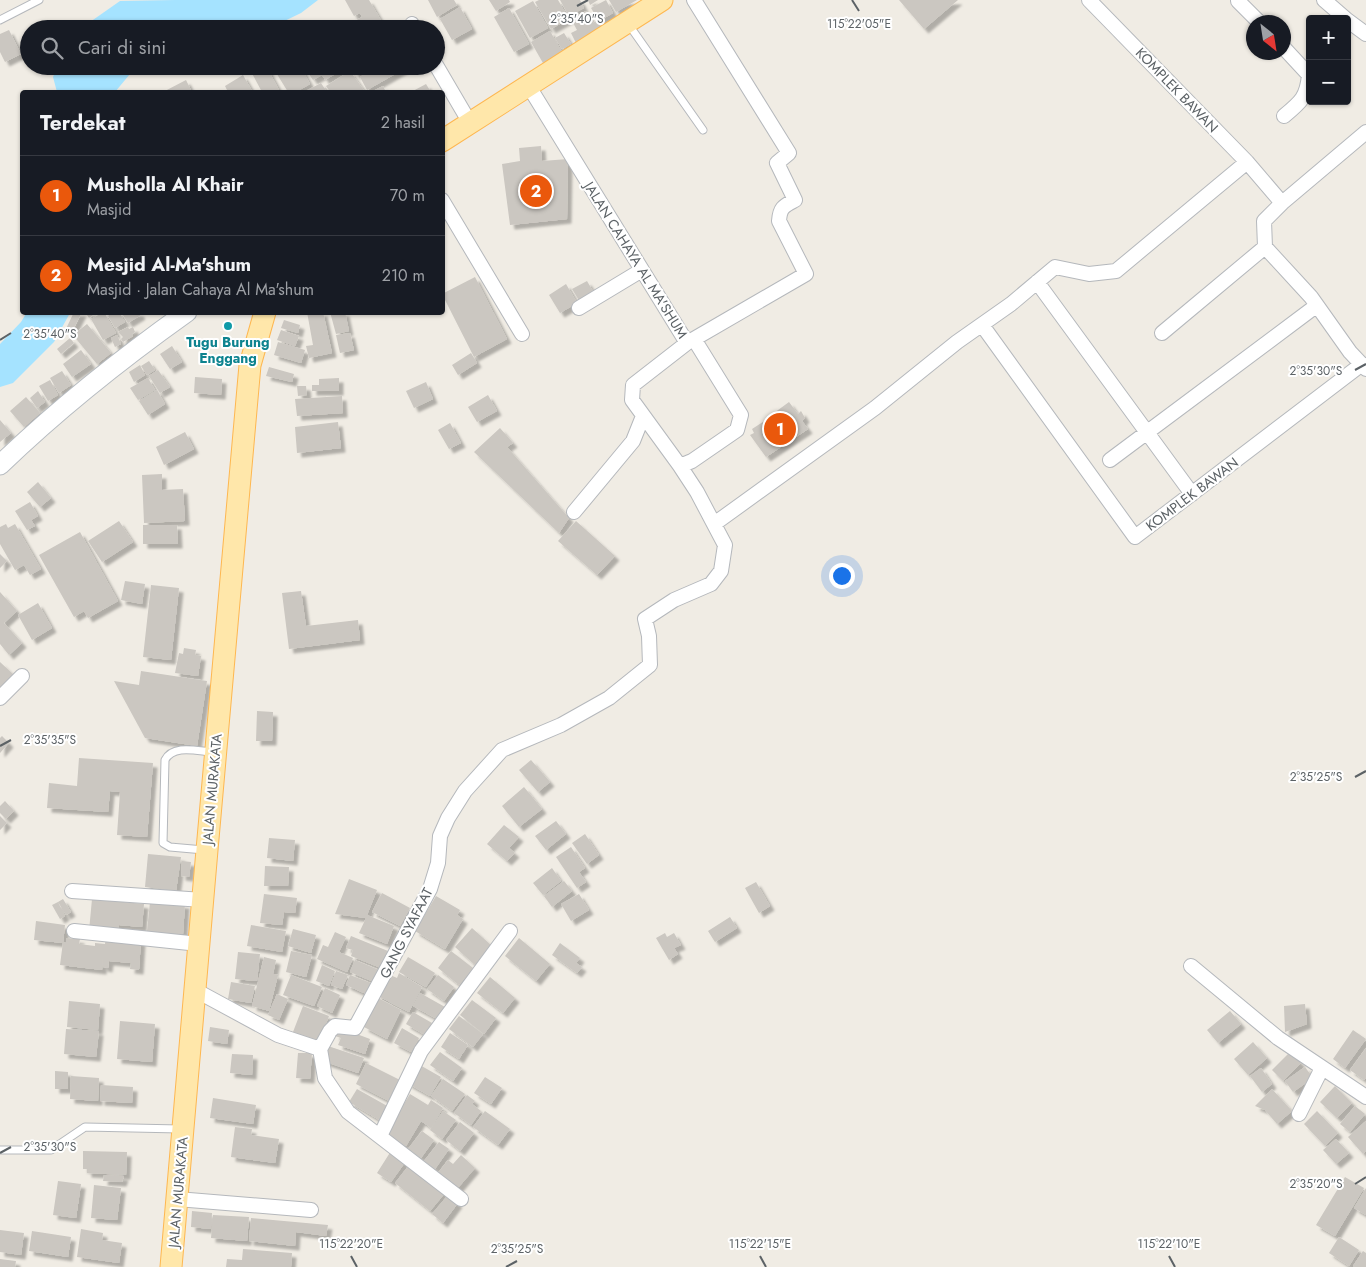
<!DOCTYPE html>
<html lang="id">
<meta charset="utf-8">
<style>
body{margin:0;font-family:Jost,sans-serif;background:#20242c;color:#f1f3f6}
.controls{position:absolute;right:15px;top:15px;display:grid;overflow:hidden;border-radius:5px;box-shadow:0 1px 4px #0004}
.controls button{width:45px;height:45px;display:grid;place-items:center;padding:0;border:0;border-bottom:1px solid #363941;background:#171b24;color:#f1f3f6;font:25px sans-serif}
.compass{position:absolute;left:1246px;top:15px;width:45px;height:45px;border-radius:50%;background:#171b24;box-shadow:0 1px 4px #0004;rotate:150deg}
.you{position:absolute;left:841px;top:575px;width:18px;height:18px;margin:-12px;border:4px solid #fff;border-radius:50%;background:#1a73e8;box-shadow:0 0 0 8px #1a73e833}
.badge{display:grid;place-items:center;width:32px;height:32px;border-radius:50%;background:#ea580c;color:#fff;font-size:16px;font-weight:700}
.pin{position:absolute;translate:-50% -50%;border:2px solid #fff;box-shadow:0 1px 5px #0006}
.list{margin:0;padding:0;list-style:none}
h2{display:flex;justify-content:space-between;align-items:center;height:65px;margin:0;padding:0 20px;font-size:21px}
h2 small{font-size:16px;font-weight:400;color:#9ea1a6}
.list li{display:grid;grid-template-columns:32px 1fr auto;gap:15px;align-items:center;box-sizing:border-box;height:80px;padding:0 20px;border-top:1px solid #363941}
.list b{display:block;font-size:19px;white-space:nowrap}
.list p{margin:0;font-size:16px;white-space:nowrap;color:#9ea1a6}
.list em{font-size:16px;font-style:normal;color:#9ea1a6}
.icon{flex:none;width:28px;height:28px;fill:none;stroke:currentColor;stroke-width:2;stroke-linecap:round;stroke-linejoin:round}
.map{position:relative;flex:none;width:1366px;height:1267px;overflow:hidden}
.search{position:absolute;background:#171b24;box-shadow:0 1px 4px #0004;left:20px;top:20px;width:425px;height:55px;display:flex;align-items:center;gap:12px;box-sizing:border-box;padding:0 18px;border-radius:28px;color:#9ea1a6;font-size:19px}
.panel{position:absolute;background:#171b24;box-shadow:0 1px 4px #0004;left:20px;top:90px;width:425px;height:225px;border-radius:5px}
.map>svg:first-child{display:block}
</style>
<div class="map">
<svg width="1366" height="1267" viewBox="0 0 1366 1267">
<defs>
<filter id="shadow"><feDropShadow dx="4.5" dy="4.5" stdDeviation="1" flood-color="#0004"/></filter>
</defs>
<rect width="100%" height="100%" fill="#f0ece4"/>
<path fill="#a5e3ff" d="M175,0H318L301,13L268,29H80L120,1Z
M58,66H153L130,74L115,92H57L53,77Z
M27,312L70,313L54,342L13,383L0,387V344L21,322Z"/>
<path fill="#cbc7c1" filter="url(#shadow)" d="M345,0H369L386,29H341L362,17L360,13L354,16Z
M428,0H454L457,5L437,17Z
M489,0H509L510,2L496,11Z
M539,0H558L569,19L551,29L535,2Z
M560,0H580L584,8L569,16Z
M588,0H598L590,5Z
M606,0L613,13L599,21L591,8Z
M609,0H637L616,12Z
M899,0H958L924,29Z
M533,1L548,28L530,38L515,11Z
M460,7L472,29L452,40L440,19Z
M509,8L529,44L514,52L494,17Z
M586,11L593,23L597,20L602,28L576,43L571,33L577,30L571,19Z
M321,20L326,29H305Z
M9,30L21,54L5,62L0,52V34Z
M550,31L562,52L543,63L531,42Z
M564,33L571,44L562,49L555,38Z
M248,66H266L279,90L275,92H262Z
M272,66H300L310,84L296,92H288Z
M306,66H340L342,70L325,80L322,75L313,80L304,67Z
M351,66H372L356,75Z
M378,66H403L404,69L367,90L360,77Z
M350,71L365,92H330L326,86Z
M243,75L252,91L249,92H228L225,86Z
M186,80L192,92H163Z
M321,83L327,92H304Z
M426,84L431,92H411Z
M383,86L386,92H371Z
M541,146L542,161L568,159L567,219L510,225L502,164L520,161L519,148Z
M475,277L507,339L474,357L442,294Z
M587,281L594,293L580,302L572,289Z
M566,284L577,303L560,313L549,295Z
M74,312H82L71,334L65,331Z
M85,312H97L89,318Z
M104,312L116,333L103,340L91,319Z
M113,312H119L125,322L115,328L108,316Z
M121,312H139L141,315L128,323Z
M307,312H323L332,353L309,358L306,346L313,345Z
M330,312H345L349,331L336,334Z
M284,320L300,325L298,333L281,328Z
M87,324L111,353L97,364L73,335Z
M128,327L129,329L133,327L135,332L132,334L133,336L123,342L121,339L123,337L118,332Z
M281,330L299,336L295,346L277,340Z
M350,333L354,350L340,353L336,335Z
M117,335L121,344L115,347L111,338Z
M70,338L74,343L61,354L57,349Z
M278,342L305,350L301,363L274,355Z
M172,346L182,362L170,369L160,354Z
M81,350L91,364L72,377L63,364Z
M471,353L477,363L458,375L452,365Z
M149,361L155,370L147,375L141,366Z
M140,365L145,375L134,382L129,372Z
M269,367L294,374L292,382L266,376Z
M158,370L170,387L160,393L149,376Z
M62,371L71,385L59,393L50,378Z
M195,377L222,379L221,395L194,393Z
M148,378L155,390L138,400L130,388Z
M339,378V391H312V385H319V379Z
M50,380L58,395L48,401L39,386Z
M426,382L433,399L414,408L406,391Z
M297,386H306L307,395L298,396Z
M157,390L165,404L148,415L139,401Z
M38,391L45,402L37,408L30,398Z
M488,395L497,411L477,422L468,407Z
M342,396L343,413L297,416L295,399Z
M26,397L40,413L24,427L10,411Z
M789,402L798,414L801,411L805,418L802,421L808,429L766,457L750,435L754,433L752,429L774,415V413Z
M0,420L11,433L0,442Z
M338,422L341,448L297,453L295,427Z
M450,423L461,443L449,449L438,430Z
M500,428L513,443L507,447L569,518L559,533L474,452Z
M185,432L194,449L164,465L156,447Z
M162,474V490L183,489L185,521L144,523L142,475Z
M38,482L51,498L40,507L27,492Z
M30,502L38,516L31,520L35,526L27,530L15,511Z
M119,521L133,542L102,562L88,541Z
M576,521L615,556L597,575L558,541Z
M6,524L8,528L15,524L41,569L30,575L24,565L15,570L0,544V527Z
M143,525H177L178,544H143Z
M80,532L118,601L88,618L84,611L74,617L39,555Z
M0,554L7,561L0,568Z
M125,581L145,584L142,604L121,600Z
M151,585L179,588L171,660L143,657Z
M301,591L306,626L358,620L360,640L289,649L282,593Z
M0,592L17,611L4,623L22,643L9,655L0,644Z
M38,603L52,628L32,640L18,615Z
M184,648L196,650L195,655L201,656L198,676L175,673L179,653L183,654Z
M0,662L14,675L0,691Z
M141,671L207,681L197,746L145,738L114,681L139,685Z
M257,711L273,712L272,741H256Z
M2,736L9,743L0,753V738Z
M79,758L153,763L147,837L117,835L120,792L110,791L108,812L47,808L49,783L77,786Z
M531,760L550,782L538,792L519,770Z
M524,787L542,809L519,827L502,806Z
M5,801L14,811L6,819L0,813V806Z
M0,816L7,823L0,830Z
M556,821L566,834L546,850L535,836Z
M504,825L519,837L509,848L515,853L507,861L487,844Z
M585,834L599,855L587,864L572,843Z
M269,838L295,840L293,861L267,858Z
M571,847L585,868L579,872L586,882L577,888L556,857Z
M148,854L181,857L176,891L145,887Z
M182,861L191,862L189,877L181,876Z
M265,866L289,867L288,886H264Z
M552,868L561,881L543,895L533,883Z
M349,879L377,890L367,915L394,926L387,944L359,933L366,918L335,914Z
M564,881L572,891L552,907L544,896Z
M756,882L770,906L759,913L745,888Z
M382,893L410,908L400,926L372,912Z
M264,894L297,898L295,913L284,912L282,925L260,923Z
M579,894L589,910L571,921L561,904Z
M436,896L460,910L457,915L463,919L445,949L415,931Z
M63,899L71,912L66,915L58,902Z
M92,899L144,904L142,927L119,925L118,933L89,931Z
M58,902L65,916L60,919L52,905Z
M150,902L185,904L183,934L147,931Z
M730,917L737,928L715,942L708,931Z
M36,921L65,925L63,943L34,940Z
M251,925L286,931L282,952L247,946Z
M472,928L492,946L475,965L455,947Z
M293,929L316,935L311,953L288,946Z
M335,932L346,937L339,952L353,958L347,972L317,959L323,945L328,947Z
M665,933L667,937L674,933L681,945L674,948L678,954L669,960L656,938Z
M106,936L141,940L139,970L130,969L131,963L109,961L108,968L103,967V957L102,970L60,965L63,942L66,943V938L80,939L79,944L95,946V943L105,944Z
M351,936L388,951L381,968L351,956L353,950L346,948Z
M519,938L550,964L536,981L505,956Z
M560,943L580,958L576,963L582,967L577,973L552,955Z
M291,951L312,955L306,977L286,972Z
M451,951L473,968L459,985L438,968Z
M238,952L260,954L257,981L235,979Z
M264,957L276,960L273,974L278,975L269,1011L252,1006Z
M408,957L435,973L426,987L399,972Z
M355,960L379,970L374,982L350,972Z
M322,965L335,971L329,986L316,981Z
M336,971L348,975L342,989L331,985Z
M399,973L422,987L409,1012L376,995L388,974L397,978Z
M291,975L322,987L314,1006L283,995Z
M350,975L371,983L366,994L346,985Z
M438,975L454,987L444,1001L427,989Z
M490,977L515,998L503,1013L477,993Z
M231,982L255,986L251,1003L228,999Z
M325,988L340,995L332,1013L317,1006Z
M420,993L445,1007L437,1019L413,1006Z
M277,994L288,999L279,1020L268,1015Z
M378,998L401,1010L387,1039L364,1027Z
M472,1000L496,1018L484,1034L460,1015Z
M69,1001L100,1004L98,1030L67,1027Z
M1305,1004L1307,1024L1285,1032L1284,1006Z
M303,1006L329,1016L319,1042L293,1032Z
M1230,1011L1241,1024L1218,1043L1207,1030Z
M413,1012L432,1023L425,1035L406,1024Z
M459,1016L483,1034L473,1047L449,1029Z
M120,1021L155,1024L152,1062L117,1059Z
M210,1027L229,1030L227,1044L208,1041Z
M338,1027L370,1039L365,1054L338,1045L341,1038L335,1036Z
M402,1028L419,1038L411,1052L394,1043Z
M66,1029L99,1031L96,1057L64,1054Z
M1353,1030L1366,1039L1345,1068L1333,1059Z
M450,1033L468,1045L459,1059L441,1047Z
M1253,1042L1267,1058L1248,1075L1234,1059Z
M328,1046L364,1058L358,1073L323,1061Z
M1366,1048V1078L1364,1080L1350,1070Z
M440,1052L462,1068L453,1081L430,1065Z
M1290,1052L1301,1063L1283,1081L1272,1070Z
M298,1053H312L310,1079L296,1078Z
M232,1054L253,1055L252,1075L230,1073Z
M366,1063L400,1080L389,1101L356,1084Z
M418,1064L441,1077L430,1096L407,1083Z
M1305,1067L1313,1078L1293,1092L1285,1081Z
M1261,1068L1272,1084L1262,1092L1250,1076Z
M55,1071L68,1072V1089H55Z
M71,1076L99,1078L98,1101L70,1099Z
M485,1077L502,1088L491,1104L474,1093Z
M443,1079L465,1094L452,1111L431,1096Z
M101,1085L133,1087L132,1103L100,1101Z
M1335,1086L1352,1103L1337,1118L1320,1102Z
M357,1089L389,1107L381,1121L349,1102Z
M1272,1089L1292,1111L1277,1124L1265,1110L1255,1106Z
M410,1094L428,1105L431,1100L443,1108L431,1128L421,1121L406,1146L385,1134Z
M467,1095L475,1101L472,1104L481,1111L471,1125L454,1113Z
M213,1098L256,1105L253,1124L210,1118Z
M1355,1106L1365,1114L1350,1132L1340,1124Z
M443,1111L456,1120L442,1139L430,1130Z
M485,1111L510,1129L498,1145L473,1127Z
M1317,1111L1338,1133L1325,1146L1304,1124Z
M1366,1121V1151L1363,1154L1348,1137Z
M460,1122L474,1133L460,1151L446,1140Z
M235,1127L252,1129L251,1135L279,1139L275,1163L231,1157Z
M422,1131L434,1140L421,1158L408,1149Z
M1336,1139L1349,1153L1336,1164L1323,1150Z
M439,1142L449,1149L435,1169L424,1161Z
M83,1151L127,1152L126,1175L87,1173V1169H83Z
M391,1151L406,1161L391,1182L377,1173Z
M461,1155L475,1168L457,1189L438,1173L448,1160L453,1164Z
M410,1164L445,1193L430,1211L395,1183Z
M104,1175L124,1176L122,1182L103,1181Z
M1345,1177L1364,1188L1335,1236L1316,1225Z
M58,1181L81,1184L76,1218L53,1215Z
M94,1185L121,1188L117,1220L91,1218Z
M1366,1188V1215L1354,1208Z
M448,1195L458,1203L443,1223L432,1214Z
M192,1211L212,1213L211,1229L191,1227Z
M213,1215L249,1217L247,1241L211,1238Z
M251,1218L328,1225L326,1236L296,1232L295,1246L249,1241Z
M81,1229L103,1233L102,1240L122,1243L119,1263L77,1257Z
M0,1230L24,1233L21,1255L0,1252Z
M32,1231L71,1237L68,1257L29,1251Z
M1339,1237L1359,1250L1349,1266L1329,1253Z
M243,1249L292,1253L291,1267H226L227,1259L242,1260Z
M1363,1251L1366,1253V1267H1355L1353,1266Z
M0,1259L16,1261L15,1267H0Z"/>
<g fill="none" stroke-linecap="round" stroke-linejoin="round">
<defs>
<path id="service" d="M0,20L39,0
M629,25L703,130
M204,850L170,847L163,843L165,760C173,744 197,751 212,752
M0,1150H51L85,1127L180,1129"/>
<path id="minor" d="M1089,0L1247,162L1282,203L1264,221L1265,247L1311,297L1350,352L1366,369
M1324,0L1346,19
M1238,1L1259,22
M1347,20L1366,34
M412,24L415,29
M1284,48L1309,75C1307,97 1301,102 1284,116
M436,65L470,123
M528,85L687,343
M442,200L522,334
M1282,203L1366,132
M1037,282L1192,494
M579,308L642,270
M982,325L1135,537L1362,364
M1162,333L1265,247
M694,339L741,415L737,430L692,461L680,466L632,400L633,385L687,343L806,274L779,221C780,207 784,206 795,200L777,163L789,153L694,0
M1110,460L1316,306
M574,512L633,441L643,416
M714,524L875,408L957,342L1011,304L1055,267L1089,274L1116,271L1247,162
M0,698L22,676
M72,891L203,900
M74,931L199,944
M1191,966L1278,1038L1366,1097
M195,990L278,1035L320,1049L330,1031L335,1026L355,1028L430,889L438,863L440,836L448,818L465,791L502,750L561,725L609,698L650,665L649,636L645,619L674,600L711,584L721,571L725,545L697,492L680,466
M320,1049L325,1078L348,1112L461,1199
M1299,1114L1322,1068
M380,1136L421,1051L510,931
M177,1199L311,1210"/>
<path id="secondary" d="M0,465C58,409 121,359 187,312"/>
<path id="primary" d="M442,141L662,0
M171,1267L207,850L250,365L265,312"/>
</defs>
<use href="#service" stroke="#b5b8bc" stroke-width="9"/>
<use href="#minor" stroke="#b5b8bc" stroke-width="16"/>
<use href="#secondary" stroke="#b6bbc0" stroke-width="21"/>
<use href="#primary" stroke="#feb750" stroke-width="23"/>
<use href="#service" stroke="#fff" stroke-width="7"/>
<use href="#minor" stroke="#fff" stroke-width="14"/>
<use href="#secondary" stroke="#fff" stroke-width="19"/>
<use href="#primary" stroke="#ffe7aa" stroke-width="21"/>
</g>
<path fill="none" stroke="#5c6266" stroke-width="2" d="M852,0L859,11M577,6L588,0M0,340L11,333M1355,370L1366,364M0,746L11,740M1355,777L1366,771M0,1153L11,1147M1355,1184L1366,1177M351,1256L357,1267M760,1256L766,1267M1169,1256L1175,1267M506,1267L517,1261"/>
<circle fill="#0f9aa8" stroke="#fff" stroke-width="2" cx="228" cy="326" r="5"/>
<g text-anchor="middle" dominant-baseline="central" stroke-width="4" stroke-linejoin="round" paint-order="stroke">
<g font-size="14" fill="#5c6266" stroke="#fff">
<text transform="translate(1177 90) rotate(46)">KOMPLEK BAWAN</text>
<text transform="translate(636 260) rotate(58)">JALAN CAHAYA AL MA'SHUM</text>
<text transform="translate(1192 494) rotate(-37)">KOMPLEK BAWAN</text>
<text transform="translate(212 789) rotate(-85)">JALAN MURAKATA</text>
<text transform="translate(406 933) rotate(-63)">GANG SYAFAAT</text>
<text transform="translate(178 1192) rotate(-85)">JALAN MURAKATA</text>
</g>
<g font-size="14" font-weight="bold" fill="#0d838f" stroke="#fff">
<text x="228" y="342">Tugu Burung<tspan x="228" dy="16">Enggang</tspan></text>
</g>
</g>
<g font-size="12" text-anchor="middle" fill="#5c6266" stroke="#fff" stroke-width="4" stroke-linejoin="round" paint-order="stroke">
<text x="577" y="23">2°35'40"S</text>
<text x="859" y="28">115°22'05"E</text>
<text x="50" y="338">2°35'40"S</text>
<text x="1316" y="375">2°35'30"S</text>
<text x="50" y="744">2°35'35"S</text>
<text x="1316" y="781">2°35'25"S</text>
<text x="50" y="1151">2°35'30"S</text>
<text x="1316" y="1188">2°35'20"S</text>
<text x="351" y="1248">115°22'20"E</text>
<text x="760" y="1248">115°22'15"E</text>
<text x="1169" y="1248">115°22'10"E</text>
<text x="517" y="1253">2°35'25"S</text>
</g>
</svg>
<div class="controls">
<button>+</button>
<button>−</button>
</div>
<svg class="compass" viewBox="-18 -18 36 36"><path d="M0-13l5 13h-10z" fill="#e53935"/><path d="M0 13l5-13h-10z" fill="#9ea1a6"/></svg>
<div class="you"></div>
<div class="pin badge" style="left:780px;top:429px">1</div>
<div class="pin badge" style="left:536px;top:191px">2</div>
<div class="search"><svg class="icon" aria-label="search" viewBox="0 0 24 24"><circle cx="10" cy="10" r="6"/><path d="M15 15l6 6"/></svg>Cari di sini</div>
<section class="panel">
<h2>Terdekat<small>2 hasil</small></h2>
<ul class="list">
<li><span class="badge">1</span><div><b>Musholla Al Khair</b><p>Masjid</p></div><em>70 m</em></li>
<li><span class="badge">2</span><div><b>Mesjid Al-Ma'shum</b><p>Masjid · Jalan Cahaya Al Ma'shum</p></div><em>210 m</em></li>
</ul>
</section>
</div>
